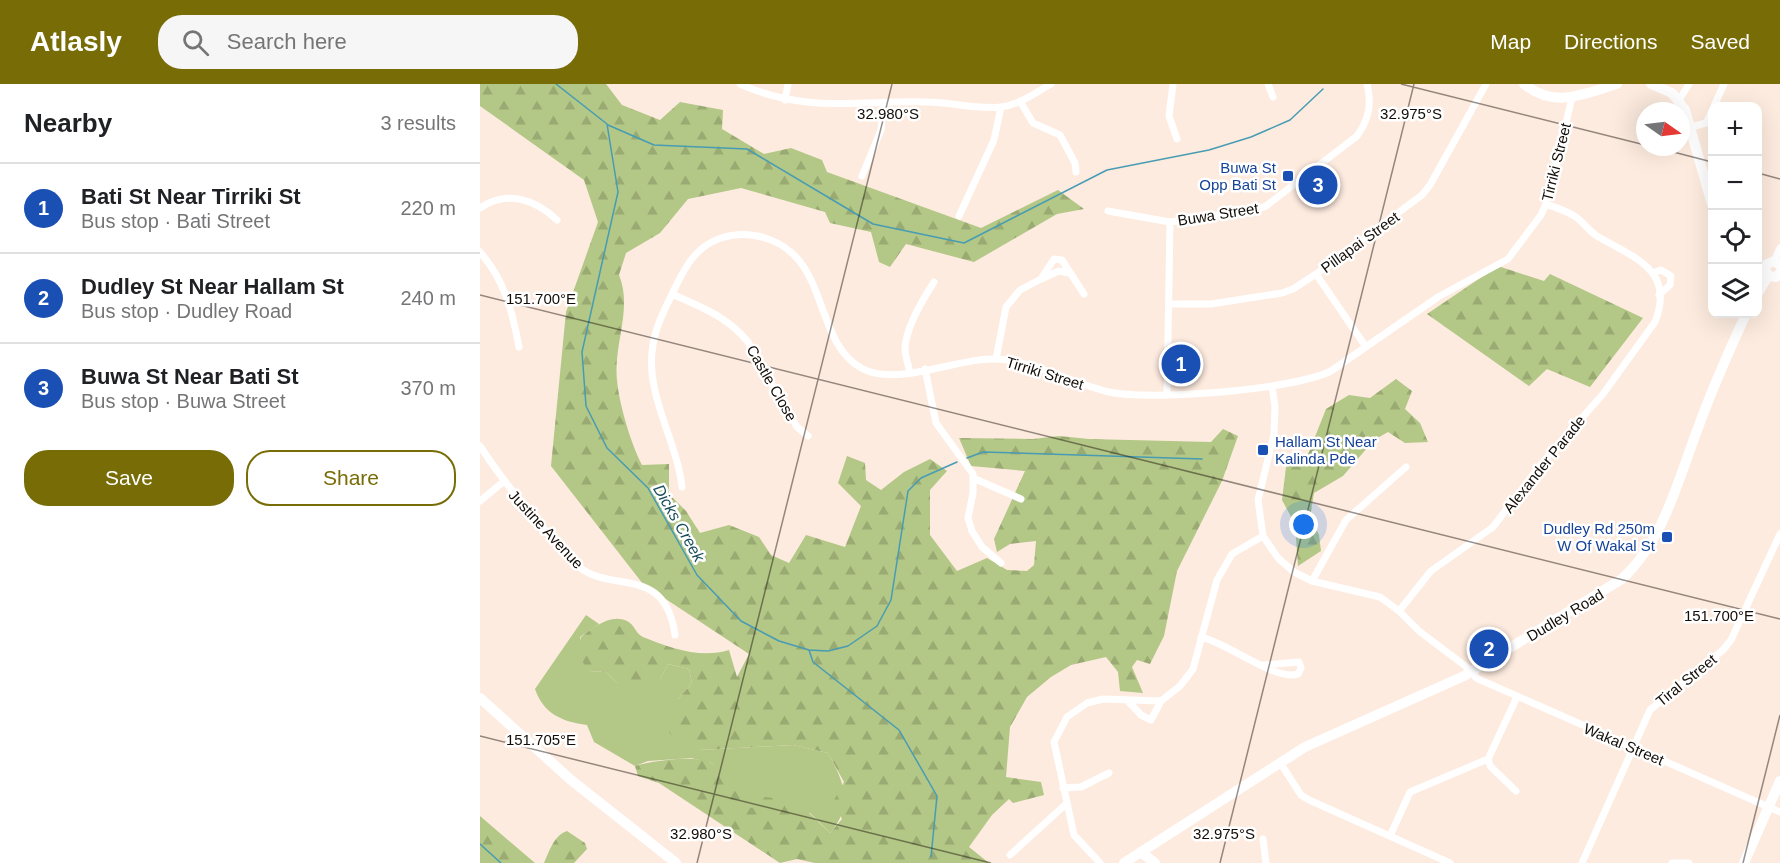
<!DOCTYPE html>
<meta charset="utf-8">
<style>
body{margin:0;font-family:Helvetica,sans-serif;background:#f6f6f6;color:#202124}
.controls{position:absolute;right:18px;top:18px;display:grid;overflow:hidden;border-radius:12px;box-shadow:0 6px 24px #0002}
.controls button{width:54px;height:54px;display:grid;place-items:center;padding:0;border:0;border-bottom:2px solid #e0e0e0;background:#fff;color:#202124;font:30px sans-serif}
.compass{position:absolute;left:1156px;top:18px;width:54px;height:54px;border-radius:50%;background:#fff;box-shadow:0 6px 24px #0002;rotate:104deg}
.you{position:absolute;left:824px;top:441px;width:21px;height:21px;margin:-15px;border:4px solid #fff;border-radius:50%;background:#1a73e8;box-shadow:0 0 0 9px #1a73e833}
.badge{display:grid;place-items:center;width:39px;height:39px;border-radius:50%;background:#786c06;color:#fff;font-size:20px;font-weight:700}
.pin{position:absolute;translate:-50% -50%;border:3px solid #fff;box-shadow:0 2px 6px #0006}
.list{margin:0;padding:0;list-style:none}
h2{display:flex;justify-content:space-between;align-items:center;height:78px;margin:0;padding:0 24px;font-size:26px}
h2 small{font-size:20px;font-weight:400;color:#757577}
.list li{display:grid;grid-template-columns:39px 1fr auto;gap:18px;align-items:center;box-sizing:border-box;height:90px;padding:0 24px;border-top:2px solid #e0e0e0}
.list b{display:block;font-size:22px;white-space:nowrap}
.list p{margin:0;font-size:20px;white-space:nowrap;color:#757577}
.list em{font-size:20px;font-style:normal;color:#757577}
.actions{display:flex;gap:12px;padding:18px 24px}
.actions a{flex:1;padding:14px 0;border:2px solid #786c06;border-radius:24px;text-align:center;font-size:21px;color:#786c06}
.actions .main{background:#786c06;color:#fff}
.icon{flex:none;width:33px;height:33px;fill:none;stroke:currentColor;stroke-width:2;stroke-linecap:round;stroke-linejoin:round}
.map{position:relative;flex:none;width:1300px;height:779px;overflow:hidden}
header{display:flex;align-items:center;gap:36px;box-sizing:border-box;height:84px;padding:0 30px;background:#786c06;color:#fff}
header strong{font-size:28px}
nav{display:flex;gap:33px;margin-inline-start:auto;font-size:21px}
.search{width:420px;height:54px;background:#f6f6f6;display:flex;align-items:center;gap:15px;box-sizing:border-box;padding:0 21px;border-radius:24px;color:#757577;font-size:22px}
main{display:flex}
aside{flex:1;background:#fff}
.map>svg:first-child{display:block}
</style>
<header>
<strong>Atlasly</strong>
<div class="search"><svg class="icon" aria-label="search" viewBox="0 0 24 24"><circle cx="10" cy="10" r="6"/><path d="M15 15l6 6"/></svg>Search here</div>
<nav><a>Map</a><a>Directions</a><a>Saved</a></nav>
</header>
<main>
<aside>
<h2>Nearby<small>3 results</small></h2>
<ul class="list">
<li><span class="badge" style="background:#1a4fb4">1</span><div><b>Bati St Near Tirriki St</b><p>Bus stop · Bati Street</p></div><em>220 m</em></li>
<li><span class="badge" style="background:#1a4fb4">2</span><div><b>Dudley St Near Hallam St</b><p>Bus stop · Dudley Road</p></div><em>240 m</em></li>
<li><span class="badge" style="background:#1a4fb4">3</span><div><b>Buwa St Near Bati St</b><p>Bus stop · Buwa Street</p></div><em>370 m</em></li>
</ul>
<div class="actions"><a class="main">Save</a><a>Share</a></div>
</aside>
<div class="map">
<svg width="1300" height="779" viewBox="0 0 1300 779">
<defs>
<pattern id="forest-firs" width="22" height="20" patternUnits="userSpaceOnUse" patternTransform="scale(1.5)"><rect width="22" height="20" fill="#b3c786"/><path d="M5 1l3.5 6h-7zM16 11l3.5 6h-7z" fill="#99aa72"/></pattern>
</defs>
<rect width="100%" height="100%" fill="#fdebdf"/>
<path fill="#b3c786" d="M106,531L119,540L100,553L108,587L126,588L137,599L180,595L188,580L209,585L212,599L198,615L219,666L313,661L348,669C364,698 374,721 350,749L330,729L272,724L259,714L232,679L211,674L168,677L155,682L114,658L107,641C82,638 63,629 55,605Z"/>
<path fill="url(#forest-firs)" d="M0,0H126L142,21L180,36L200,18L243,26L242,45L284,70L311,64L342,76L347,88L501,144L578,106L604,125L577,130L494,178L426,160L410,183L399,178L391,148L350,139L345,128L261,104L208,115L180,149L146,169L139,191C153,225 133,261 137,296C139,320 151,360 162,381L189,380V410L206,427L220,449L249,441L279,453L291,471L309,479L326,451L365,463L381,422L358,399L367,372L385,379L386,396L401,406L424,388L450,375L467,387L450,406V451L477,487L507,474L527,486L547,487L554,481L556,457L530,460L517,468L514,455L545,387L491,382L479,354L553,355L579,352L609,355L731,358L743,345L758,352L742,397L697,487L684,552L670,580L657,576L652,583L663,609L640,607L638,588L626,573L591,581L571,593L547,613L530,643L526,693L561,698L564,711L533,719L529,715L512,731L489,763L509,779H335L317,775L300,779L179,699L158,692L155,682C171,677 221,669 234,681C248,695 256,712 272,724L285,713C320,716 326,726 350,749L362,735L353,718L364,698L348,669L313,661L219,666L198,659L189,648L198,615L212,599L209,585L188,580L180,595L159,609L137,599L126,588L108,587C100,575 99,567 101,553C112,544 131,529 147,537C154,540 156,550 163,553C190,564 221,575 249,566L257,593L269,570L163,500L71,382L86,228L118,138L104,96L0,22Z
M1018,182L1064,197L1070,190L1163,234L1110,303L1067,285L1049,302L947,230Z
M916,295L932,307L925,325L940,339L948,358L925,359L908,348L894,356L863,392L834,409L830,433L839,451L841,467L818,482L815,440L802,416L806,383L825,378L846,325L869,311L890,314Z
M0,732L55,779H0Z
M87,747L105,759L107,765L94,779H64C69,768 74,751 87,747Z"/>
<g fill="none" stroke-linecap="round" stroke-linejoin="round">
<path stroke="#479cb3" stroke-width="1.5" d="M76,0L127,40L138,108L102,268L106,322L127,364L168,404L217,491L261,537L299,557L329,566L348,567L368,562L397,542L411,516L428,407L441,394L477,378
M128,41L174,61L267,65L393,140L484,159L627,86L729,66L771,53L810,36L843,5
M487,374L503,368L722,375
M329,566L333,578L419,646L457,712L451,773
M0,760L21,779"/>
<path stroke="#fff" stroke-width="7" d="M260,0C326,30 379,16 447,18C471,18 497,26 521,23C539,21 555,9 571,0
M693,0L689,32L697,55
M788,0L793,13
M305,16L308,0
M1199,16L1209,0
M540,17L553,39L580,51L595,79L596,88
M1234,22L1244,0
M1211,43L1226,39L1232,27
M382,92L401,46L404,19
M0,124C27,106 55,115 77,136
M628,127L690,138L776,126L786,122L877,52C889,35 892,20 887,0
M479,132L514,56L521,23
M0,168C25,197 32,226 39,263
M1294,177L1300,164
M1172,189L1181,186L1191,192L1190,201L1179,211
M836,190L886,263
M561,195L579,187L589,189
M192,210C221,223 248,233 268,258L317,343L328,352
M690,220H731L802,209L813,205L836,190L942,111L950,101L1006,0
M516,275L526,223L540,206L561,195L574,175L582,176L604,210
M445,285L456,339L493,390V409L488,434L492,447L502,463L521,479
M430,288C428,280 425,272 425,264C426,243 443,215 454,198
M792,302L795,323L794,350L778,416L783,452L798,474L814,488L832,497L900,513L919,527L939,547L992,587L996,594L1300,728
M687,311L690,138
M0,362C22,396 47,426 74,456C82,465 89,476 99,483C133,510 185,480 195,551
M493,394L541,415
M202,403C197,356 164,309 173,261C176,240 187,221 196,202C206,181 217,162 241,154C265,146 294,152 313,170C346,201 341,263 383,285C418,303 479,273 517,275C553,277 594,300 629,308C671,317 813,306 851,287L958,213L1028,175L1061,131L1066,120L1092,14
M0,417L23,398
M832,497L866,436L926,383
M919,527L951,487L1013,443L1062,379L1123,310L1175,238C1196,185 1152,173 1117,152C1109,147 1104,139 1096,133C1087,127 1077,124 1066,120
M721,553C746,558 797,598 818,590L821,584L819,578L784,581
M648,617L661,631L671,636L681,617
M1008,675L1010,682L1036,707
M801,680L821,711L829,716L970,779
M583,704L601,703L629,689
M910,752L930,708L1008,675L1037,613
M783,755L786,779
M530,771L586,720
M620,779L594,751L574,658L587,633L607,619L623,615L681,617L700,602L713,585L737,496L752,470L783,452
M1102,779L1170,626L1243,566L1251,556L1300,450
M1192,779H1209"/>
<path stroke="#fff" stroke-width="10" d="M1044,0C1075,25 1103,10 1137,0
M1171,0L1192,9L1205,26L1232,120
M1288,192L1285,185L1287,180L1294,177L1300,181
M1288,192L1296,193L1300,189
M1278,209L1288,192
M0,614L91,696L196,779
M661,768L675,779
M644,779L825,663L984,592L1142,495C1184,456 1198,396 1218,344C1232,305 1249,267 1266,230
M1264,779L1300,697"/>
</g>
<path fill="none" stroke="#130c07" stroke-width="1.5" stroke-opacity="0.45" d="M921,0L1165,61M1174,63L1232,78M1278,89L1300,95M0,211L1300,535M0,652L511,779M217,779L412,0M740,779L934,0M1263,779L1300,631"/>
<g fill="#1a4fb4" stroke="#fff" stroke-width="2">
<rect x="802" y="86" width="12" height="12" rx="3"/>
<rect x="777" y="360" width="12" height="12" rx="3"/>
<rect x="1181" y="447" width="12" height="12" rx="3"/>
</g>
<g text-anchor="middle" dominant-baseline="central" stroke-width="5" stroke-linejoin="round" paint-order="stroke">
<g font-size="15" fill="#130c07" stroke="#fff">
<text transform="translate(1076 78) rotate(-76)">Tirriki Street</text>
<text transform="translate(738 130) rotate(-9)">Buwa Street</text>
<text transform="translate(880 158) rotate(-36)">Pillapai Street</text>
<text transform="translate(565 289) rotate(17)">Tirriki Street</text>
<text transform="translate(292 299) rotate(60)">Castle Close</text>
<text transform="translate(1064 380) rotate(-51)">Alexander Parade</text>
<text transform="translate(66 445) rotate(47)">Justine Avenue</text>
<text transform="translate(1085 531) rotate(-31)">Dudley Road</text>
<text transform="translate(1206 596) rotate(-39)">Tiral Street</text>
<text transform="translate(1144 660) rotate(23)">Wakal Street</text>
</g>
<g font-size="15" fill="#164399" stroke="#fff" text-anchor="end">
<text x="796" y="83">Buwa St<tspan x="796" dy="17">Opp Bati St</tspan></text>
<text x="795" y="357" text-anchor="start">Hallam St Near<tspan x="795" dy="17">Kalinda Pde</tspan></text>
<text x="1175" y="444">Dudley Rd 250m<tspan x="1175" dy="17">W Of Wakal St</tspan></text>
</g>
<g font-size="16" font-style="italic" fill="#194e5d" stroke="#fff">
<text transform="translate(199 439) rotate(60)">Dicks Creek</text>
</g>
</g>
<g font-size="15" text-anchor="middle" fill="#130c07" stroke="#fff" stroke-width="5" stroke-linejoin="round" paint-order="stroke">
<text x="408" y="35">32.980°S</text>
<text x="931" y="35">32.975°S</text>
<text x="61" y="220">151.700°E</text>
<text x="1239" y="537">151.700°E</text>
<text x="61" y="661">151.705°E</text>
<text x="221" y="755">32.980°S</text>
<text x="744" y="755">32.975°S</text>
</g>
</svg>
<div class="controls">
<button>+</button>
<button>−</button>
<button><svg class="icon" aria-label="locate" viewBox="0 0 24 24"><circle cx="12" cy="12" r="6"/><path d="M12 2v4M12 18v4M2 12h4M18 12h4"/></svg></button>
<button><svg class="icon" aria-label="layers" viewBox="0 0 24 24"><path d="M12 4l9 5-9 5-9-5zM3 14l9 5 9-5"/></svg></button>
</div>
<svg class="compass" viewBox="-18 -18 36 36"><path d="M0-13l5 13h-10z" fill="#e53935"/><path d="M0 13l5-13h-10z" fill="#757577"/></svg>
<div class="you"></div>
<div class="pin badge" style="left:701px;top:280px;background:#1a4fb4">1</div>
<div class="pin badge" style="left:1009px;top:565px;background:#1a4fb4">2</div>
<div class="pin badge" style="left:838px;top:101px;background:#1a4fb4">3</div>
</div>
</main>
